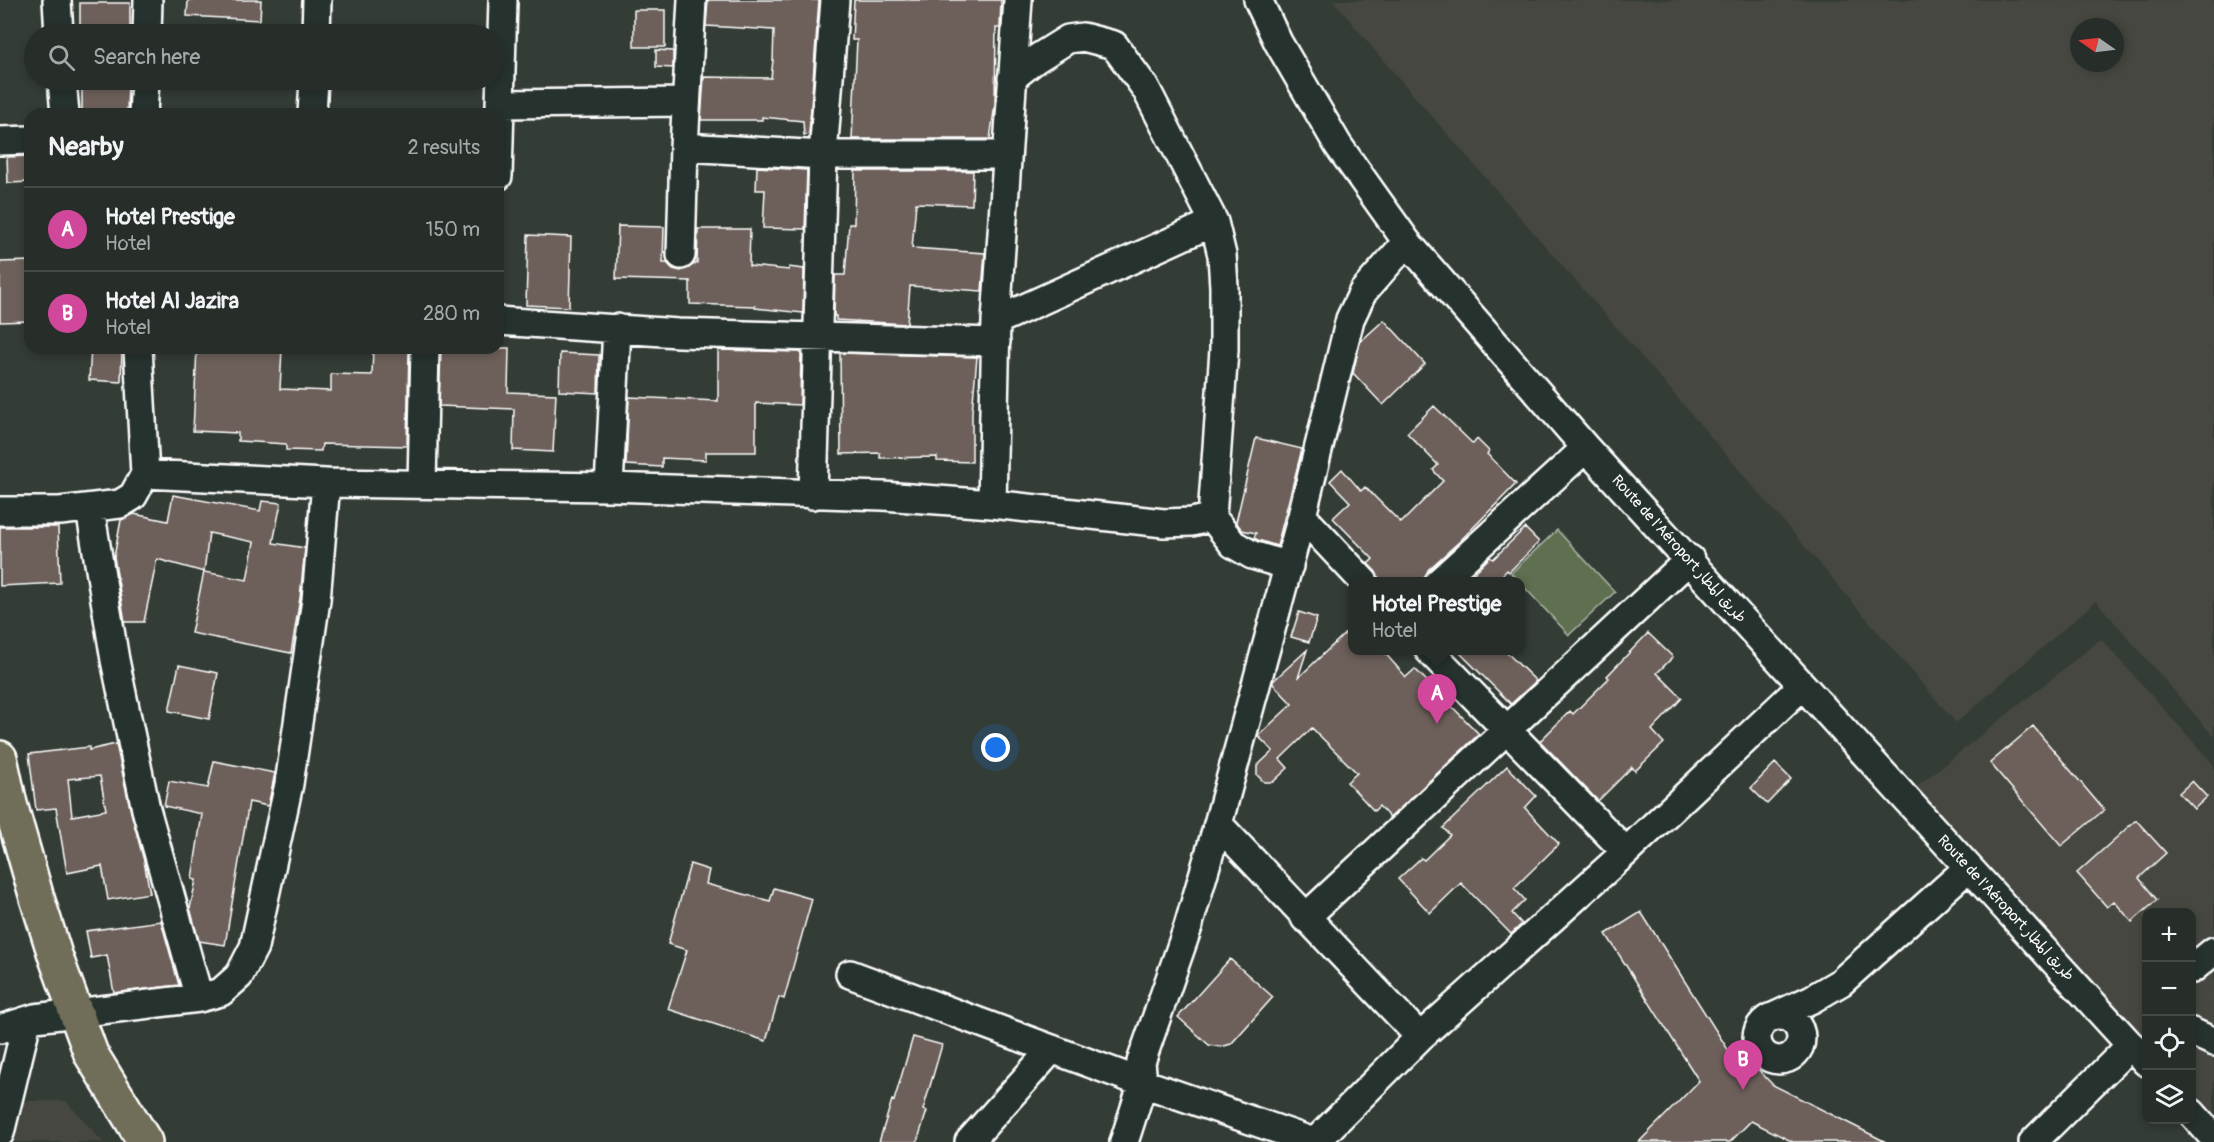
<!DOCTYPE html>
<meta charset="utf-8">
<style>
body{margin:0;font-family:Pangolin,"Playpen Sans Arabic",sans-serif;background:#2f3530;color:#f1f3f6}
.controls{position:absolute;right:18px;bottom:18px;display:grid;overflow:hidden;border-radius:12px;box-shadow:0 3px 9px #0003}
.controls button{width:54px;height:54px;display:grid;place-items:center;padding:0;border:0;border-bottom:2px solid #434945;background:#272d28;color:#f1f3f6;font:30px sans-serif}
.compass{position:absolute;left:2070px;top:18px;width:54px;height:54px;border-radius:50%;background:#272d28;box-shadow:0 3px 9px #0003;rotate:284deg}
.you{position:absolute;left:996px;top:748px;width:21px;height:21px;margin:-15px;border:4px solid #fff;border-radius:50%;background:#1a73e8;box-shadow:0 0 0 9px #1a73e833}
.badge{display:grid;place-items:center;width:39px;height:39px;border-radius:50%;background:#bca0f2;color:#fff;font-size:20px;font-weight:700}
.pin{position:absolute;translate:-50% -50px;filter:drop-shadow(0 2px 3px #0008)}
.pin::after{content:'';position:absolute;top:32px;width:21px;height:18px;background:inherit;clip-path:polygon(0 0,100% 0,50% 100%)}
.popup{position:absolute;left:1348px;top:577px;width:177px;height:78px;box-sizing:border-box;display:grid;place-content:center;border-radius:12px;background:#272d28;filter:drop-shadow(0 2px 4px #0005);font-size:20px;white-space:nowrap;color:#a4a8a8}
.popup b{font-size:22px;color:#f1f3f6}
.popup::after{content:'';position:absolute;left:50%;top:100%;margin-left:-12px;border:12px solid transparent;border-top-color:#272d28}
.list{margin:0;padding:0;list-style:none}
h2{display:flex;justify-content:space-between;align-items:center;height:78px;margin:0;padding:0 24px;font-size:26px}
h2 small{font-size:20px;font-weight:400;color:#a4a8a8}
.list li{display:grid;grid-template-columns:39px 1fr auto;gap:18px;align-items:center;box-sizing:border-box;height:84px;padding:0 24px;border-top:2px solid #434945}
.list b{display:block;font-size:22px;white-space:nowrap}
.list p{margin:0;font-size:20px;white-space:nowrap;color:#a4a8a8}
.list em{font-size:20px;font-style:normal;color:#a4a8a8}
.icon{flex:none;width:33px;height:33px;fill:none;stroke:currentColor;stroke-width:2;stroke-linecap:round;stroke-linejoin:round}
.map{position:relative;flex:none;width:2214px;height:1142px;overflow:hidden}
.search{position:absolute;background:#272d28;box-shadow:0 3px 9px #0003;left:24px;top:24px;width:480px;height:66px;display:flex;align-items:center;gap:15px;box-sizing:border-box;padding:0 21px;border-radius:33px;color:#a4a8a8;font-size:22px}
.panel{position:absolute;background:#272d28;box-shadow:0 3px 9px #0003;left:24px;top:108px;width:480px;height:246px;border-radius:18px}
.map>svg:first-child{display:block}
</style>
<div class="map">
<svg width="2214" height="1142" viewBox="0 0 2214 1142">
<rect width="100%" height="100%" fill="#343c36"/>
<filter id="ink" filterUnits="userSpaceOnUse"><feTurbulence type="fractalNoise" baseFrequency=".0167" numOctaves="2"/><feDisplacementMap in="SourceGraphic" scale="12" xChannelSelector="R" yChannelSelector="G"/><feConvolveMatrix kernelMatrix="1 2 1 2 8 2 1 2 1" color-interpolation-filters="sRGB"/></filter>
<g filter="url(#ink)">
<path fill="#454741" fill-rule="evenodd" d="M1333,0H2214V737L2096,601L1956,723L1662,380L1381,58ZM2079,27H2115V63H2079Z
M2101,639L2214,765V1118L2192,1093V912H2146V1043L1916,787Z
M0,1101H66L103,1142H0Z"/>
<path fill="#5e6f51" stroke="#aeb7a8" stroke-width="1.5" d="M1557,530L1615,592L1569,635L1511,573Z"/>
<path fill="#6d605a" stroke="#fff" stroke-width="1.5" fill-rule="evenodd" d="M188,0H261L260,20L187,16Z
M708,0H819L809,134L804,135L803,121L762,117V120H701L704,77L771,78L773,60L774,30L706,26Z
M854,0H1001L1000,28H996L995,104L990,139H852L857,40H852Z
M80,3H130V34H80Z
M634,10H665V47H634Z
M656,50L673,51V68L656,67Z
M82,80H128L127,114H82Z
M30,156V182L8,183L7,157Z
M757,167L807,170L805,229L763,228L765,190H756Z
M855,171H973L972,205L916,203L912,248L985,253L982,291L910,286L907,324L836,320V316H834L835,275H845L849,224H854Z
M618,226L664,227L663,263H667L673,269L681,271L697,263L698,229H750L749,266L789,270V267L804,269L803,313L755,308V306L690,304V281L616,279Z
M528,235L571,237L569,307L526,305Z
M30,261V321L0,322V262Z
M1384,320L1425,364L1383,405L1353,373L1360,342Z
M91,348H122L121,382L89,380Z
M197,348H282L280,389L331,391V374L372,375L373,348H409L407,446L322,444L321,451L286,450V444L238,441V433L193,431Z
M441,348H509L508,392L556,394L553,452L513,450L514,409L439,406Z
M718,350L801,352L800,405L756,403V452H706V460L662,458V467L626,465L629,397L718,401Z
M560,353L599,355L598,393L559,391Z
M840,353L977,357L972,412V462L937,461V457L880,458V453L841,454Z
M1434,406L1473,444L1477,439L1489,451L1487,454L1516,484L1460,541L1428,570L1424,582H1379L1376,572L1368,564L1373,559L1333,518L1350,502L1330,481L1342,469L1361,491L1365,487L1401,523L1443,481L1433,470L1438,465L1407,433Z
M1256,438L1302,449L1277,546L1258,540L1254,538L1256,533L1242,530L1236,522Z
M173,495L260,511L262,501L281,503L273,543L305,548L300,598L291,653L191,633L204,572L157,559L144,622H125L114,557L121,520L134,514L168,521ZM209,533L254,542L247,580L204,572Z
M0,527H58L60,583L0,586Z
M1525,528L1539,542L1509,572L1507,570L1496,582H1465L1490,557L1493,559Z
M1299,612L1317,618L1309,642L1291,637Z
M1353,626V651H1383L1406,677L1415,669L1479,734L1390,818L1379,806L1374,811L1347,782L1357,773L1312,728L1280,759L1288,768L1273,782H1264L1257,775V766L1273,751L1258,736L1292,704L1273,684V681L1307,650L1298,678Z
M1648,633L1673,657L1657,673L1682,698L1652,730L1664,743L1635,771L1632,767L1598,801L1540,741L1570,711L1573,714L1609,678L1607,676Z
M1458,651H1505L1536,681L1511,704Z
M179,665L218,673L209,719L169,711Z
M2033,726L2104,810L2061,846L1990,763Z
M116,744L131,812L144,861L150,893L108,900L102,866L67,873L56,808L36,810L29,754L89,747V750ZM100,776L106,810L72,816L68,779Z
M214,761L275,773L268,806L249,802L225,945L199,941L190,908L196,880L192,879L202,814L164,806L169,781L208,788Z
M1775,763L1791,779L1767,804L1751,788Z
M1507,766L1536,796L1525,808L1559,844L1514,888L1525,900L1512,913L1522,924L1511,934L1461,883L1430,913L1398,879L1421,858L1424,860L1450,835L1443,828Z
M2192,781L2207,797L2194,809L2179,793Z
M2136,820L2166,853L2139,878L2157,900L2132,922L2114,901L2107,907L2077,873Z
M690,864L709,870L706,884L770,901L774,888L812,899L784,999L779,997L766,1041L668,1009L687,950L668,944Z
M1641,912L1732,1056L1738,1049L1773,1085L1886,1142H1793L1751,1121L1730,1142H1639L1699,1081L1606,934Z
M161,921L179,985L114,993L107,955L91,958L86,931Z
M1230,959L1273,997L1231,1044L1221,1047L1209,1045L1178,1017Z
M913,1037L942,1045L923,1110L927,1111L917,1142H879L892,1100L894,1101Z"/>
<g fill="none" stroke-linecap="round" stroke-linejoin="round">
<defs>
<path id="minor" d="M57,0L59,34
M1258,0L1278,42L1338,145L1407,242L1586,448L2146,1062
M147,34L148,0
M316,34L317,0
M1012,78L1036,59L1068,39L1083,37L1114,45L1146,89L1214,222L1222,255L1224,287V350L1212,517
M62,80L65,114
M500,104L686,102
M143,114L145,80
M312,114L314,80
M0,141L30,140
M684,147L823,155H1007
M498,176L503,0
M681,255L684,147L692,0
M498,321L678,333L996,342
M996,321L1214,222
M138,348L145,474
M422,484L425,348
M609,487L617,328
M813,495L823,155L835,0
M992,504L996,321L1018,0
M90,509L115,660L146,809L199,998
M0,511H60L120,504L133,496L145,474L326,483L609,487L883,496L992,504L1164,523L1192,522L1212,517L1233,544L1252,555L1289,566
M1302,516L1364,582
M1439,582L1586,448
M1429,650L1626,852
M1218,824L1420,1037
M1305,918L1690,559
M2192,969L2214,951
M850,974L1143,1083L1314,1142
M1757 1038a22 22 0 1 1 44 0a22 22 0 1 1-44 0Z
M1771,1018L1812,999L1841,982L1968,868
M0,1029L35,1018L199,998L221,992L239,976L254,947L289,784L316,600L326,483
M2192,1032L2214,1042
M2192,1113L2214,1138
M0,1133L27,1021
M969,1142L1052,1049
M1124,1142L1143,1083L1141,1062L1188,927L1218,824L1302,516L1350,319L1363,292L1407,242
M1315,1142L1420,1037L1626,852L1802,686
M2033,1142L2131,1045"/>
<path id="highway" d="M0,758L10,804L37,898L56,958L91,1054L145,1142"/>
</defs>
<use href="#minor" stroke="#fff" stroke-width="32"/>
<use href="#highway" stroke="#fff" stroke-width="38"/>
<use href="#minor" stroke="#26332d" stroke-width="27"/>
<use href="#highway" stroke="#706e59" stroke-width="33"/>
</g>
</g>
<g text-anchor="middle" dominant-baseline="central" stroke-width="4.5" stroke-linejoin="round" paint-order="stroke">
<g font-size="15" fill="#fff" stroke="#26332d">
<text transform="translate(1679 549) rotate(48)">Route de l'Aéroport طريق المطار</text>
<text transform="translate(2006 908) rotate(47)">Route de l'Aéroport طريق المطار</text>
</g>
</g>
</svg>
<div class="controls">
<button>+</button>
<button>−</button>
<button><svg class="icon" aria-label="locate" viewBox="0 0 24 24"><circle cx="12" cy="12" r="6"/><path d="M12 2v4M12 18v4M2 12h4M18 12h4"/></svg></button>
<button><svg class="icon" aria-label="layers" viewBox="0 0 24 24"><path d="M12 4l9 5-9 5-9-5zM3 14l9 5 9-5"/></svg></button>
</div>
<svg class="compass" viewBox="-18 -18 36 36"><path d="M0-13l5 13h-10z" fill="#e53935"/><path d="M0 13l5-13h-10z" fill="#a4a8a8"/></svg>
<div class="you"></div>
<div class="pin badge" style="left:1437px;top:724px;background:#d1479c">A</div>
<div class="popup"><b>Hotel Prestige</b>Hotel</div>
<div class="pin badge" style="left:1743px;top:1090px;background:#d1479c">B</div>
<div class="search"><svg class="icon" aria-label="search" viewBox="0 0 24 24"><circle cx="10" cy="10" r="6"/><path d="M15 15l6 6"/></svg>Search here</div>
<section class="panel">
<h2>Nearby<small>2 results</small></h2>
<ul class="list">
<li><span class="badge" style="background:#d1479c">A</span><div><b>Hotel Prestige</b><p>Hotel</p></div><em>150 m</em></li>
<li><span class="badge" style="background:#d1479c">B</span><div><b>Hotel Al Jazira</b><p>Hotel</p></div><em>280 m</em></li>
</ul>
</section>
</div>
